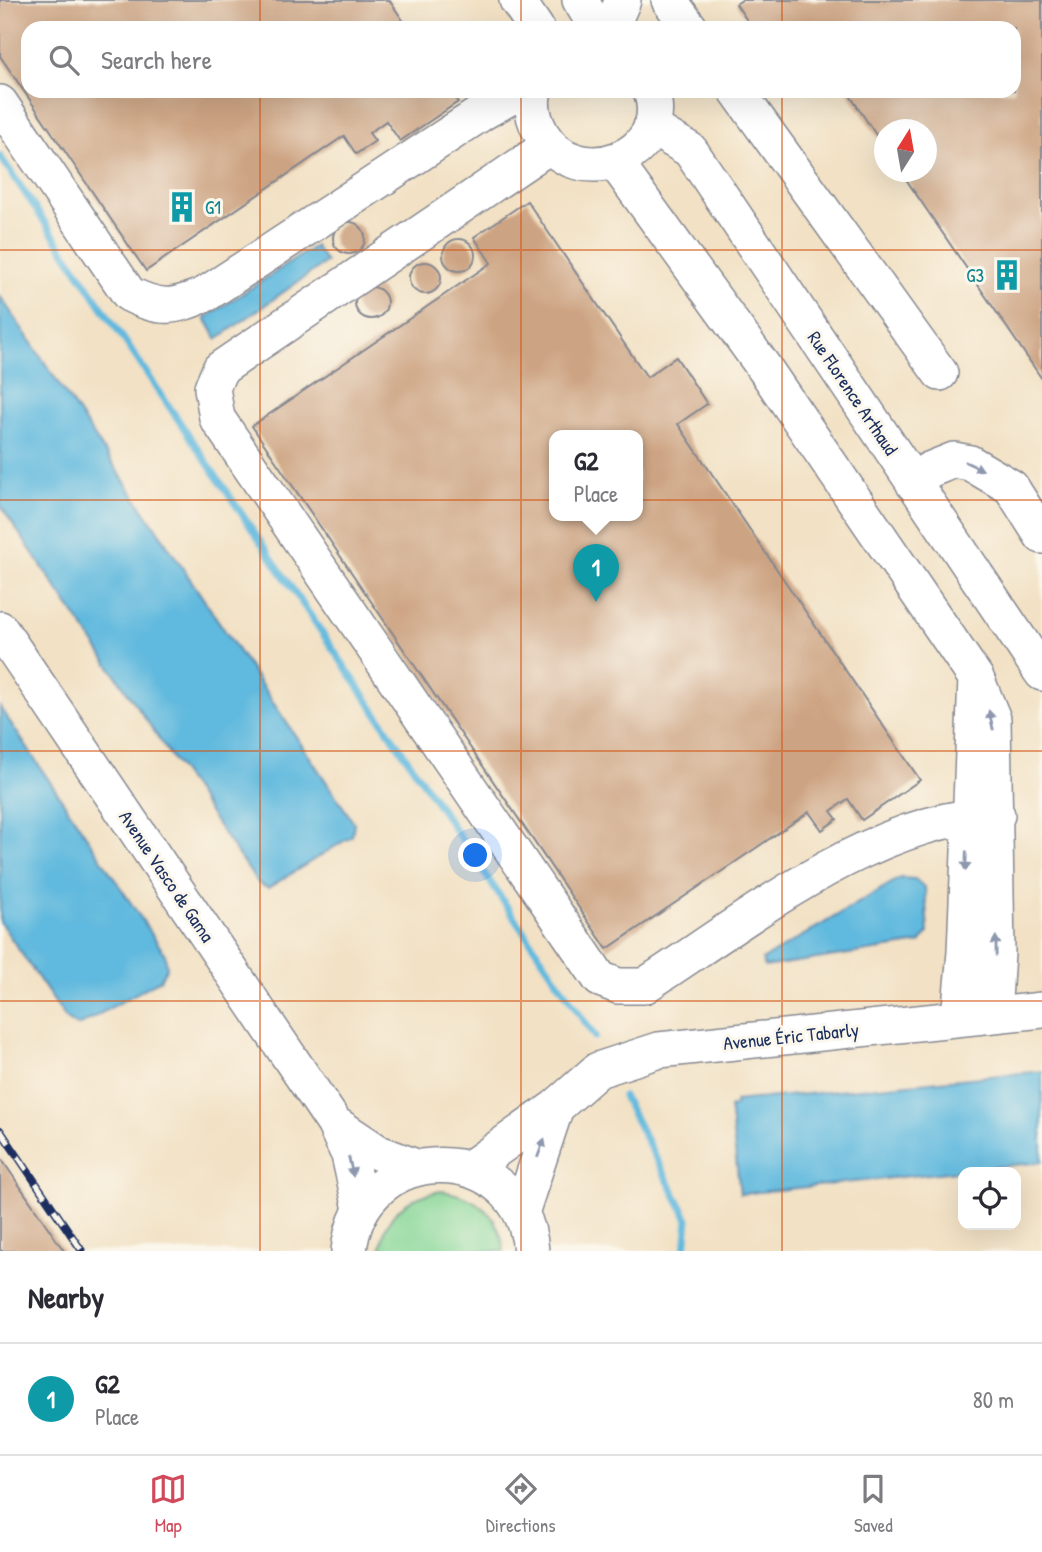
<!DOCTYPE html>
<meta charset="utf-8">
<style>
body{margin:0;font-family:"Patrick Hand",sans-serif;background:#f2f2f3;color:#2b2b33}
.controls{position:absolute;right:21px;bottom:21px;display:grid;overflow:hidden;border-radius:14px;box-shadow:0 7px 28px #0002}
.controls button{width:63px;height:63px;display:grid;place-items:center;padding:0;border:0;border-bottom:2px solid #e1e1e2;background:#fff;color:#2b2b33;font:35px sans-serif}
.compass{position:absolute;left:874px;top:119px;width:63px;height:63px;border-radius:50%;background:#fff;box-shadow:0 7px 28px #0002;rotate:11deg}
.you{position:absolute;left:476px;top:856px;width:24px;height:24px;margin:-18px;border:5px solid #fff;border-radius:50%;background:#1a73e8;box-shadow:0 0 0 10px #1a73e833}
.badge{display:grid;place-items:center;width:46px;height:46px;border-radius:50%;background:#d1495b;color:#fff;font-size:23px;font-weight:700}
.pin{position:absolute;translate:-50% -58px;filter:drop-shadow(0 2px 4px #0008)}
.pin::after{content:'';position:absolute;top:37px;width:24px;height:21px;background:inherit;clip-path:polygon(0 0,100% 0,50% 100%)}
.popup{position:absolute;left:549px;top:430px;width:94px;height:91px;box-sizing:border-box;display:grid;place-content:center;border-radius:14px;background:#fff;filter:drop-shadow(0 2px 5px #0005);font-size:23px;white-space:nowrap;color:#7c7c81}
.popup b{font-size:26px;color:#2b2b33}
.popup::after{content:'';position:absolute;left:50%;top:100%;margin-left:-14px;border:14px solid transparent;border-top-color:#fff}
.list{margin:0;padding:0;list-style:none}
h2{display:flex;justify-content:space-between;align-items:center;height:91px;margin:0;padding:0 28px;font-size:30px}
h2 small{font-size:23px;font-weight:400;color:#7c7c81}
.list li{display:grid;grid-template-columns:46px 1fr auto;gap:21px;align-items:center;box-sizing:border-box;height:112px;padding:0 28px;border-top:2px solid #e1e1e2}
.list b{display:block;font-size:26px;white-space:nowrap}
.list p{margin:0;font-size:23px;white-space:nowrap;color:#7c7c81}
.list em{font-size:23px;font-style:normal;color:#7c7c81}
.icon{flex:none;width:38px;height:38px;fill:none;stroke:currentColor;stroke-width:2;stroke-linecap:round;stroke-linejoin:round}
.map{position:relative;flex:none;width:1042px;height:1251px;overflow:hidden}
.search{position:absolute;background:#fff;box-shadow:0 7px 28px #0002;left:21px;right:21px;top:21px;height:77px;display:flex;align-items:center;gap:18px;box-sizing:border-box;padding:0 24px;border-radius:21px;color:#7c7c81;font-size:26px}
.sheet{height:203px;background:#fff}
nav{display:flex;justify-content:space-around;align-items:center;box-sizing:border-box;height:98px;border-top:2px solid #e1e1e2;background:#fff;font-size:19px;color:#7c7c81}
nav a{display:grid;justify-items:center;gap:4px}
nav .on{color:#d1495b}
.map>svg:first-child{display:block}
</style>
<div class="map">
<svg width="1042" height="1251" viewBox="0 0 1042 1251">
<rect width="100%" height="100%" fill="#fbf7ec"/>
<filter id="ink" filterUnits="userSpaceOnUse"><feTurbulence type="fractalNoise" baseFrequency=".0143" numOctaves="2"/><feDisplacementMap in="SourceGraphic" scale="14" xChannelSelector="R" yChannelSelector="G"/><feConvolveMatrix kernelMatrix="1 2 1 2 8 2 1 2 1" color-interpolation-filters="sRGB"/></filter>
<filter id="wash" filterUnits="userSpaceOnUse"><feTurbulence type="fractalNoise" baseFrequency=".00686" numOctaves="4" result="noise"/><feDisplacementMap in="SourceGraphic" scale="28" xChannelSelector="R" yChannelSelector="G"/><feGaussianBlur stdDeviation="1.57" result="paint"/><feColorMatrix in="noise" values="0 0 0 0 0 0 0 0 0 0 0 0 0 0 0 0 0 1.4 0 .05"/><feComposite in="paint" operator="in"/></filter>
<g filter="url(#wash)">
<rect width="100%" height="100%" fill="#f2e1c4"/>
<path fill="#85d696" stroke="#50827a" stroke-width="2" d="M441,1191C476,1196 500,1214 504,1251H381C383,1215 407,1197 441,1191Z"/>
<path fill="#61b9de" stroke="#3e749e" stroke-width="2" d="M315,246L326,262L217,339L205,318Z
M0,296L354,823L352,836L268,888L259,884L240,858L0,505Z
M0,707L165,954L167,967L160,980L78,1026L67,1020L0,922Z
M900,878L915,879L925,888L928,933L920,943L765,967L762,960Z
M1042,1071V1162L740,1194L730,1107L735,1106V1101Z"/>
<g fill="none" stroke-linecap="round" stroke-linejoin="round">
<path stroke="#61b9de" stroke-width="7" d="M0,156L595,1037
M623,1096L688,1219L685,1251"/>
</g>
<g id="blocks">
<path fill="#cda483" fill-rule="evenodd" d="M0,0H389L408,28H28V91H451L458,102L400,141L386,121L369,133L375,141L356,154L344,136L146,271L0,56Z
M742,0H1042V379L901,172H926V130H884V147L847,91H1014V28H752L736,4Z
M527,201L647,377L676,357L707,404L678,424L920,780L862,820L848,799L831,811L837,819L822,830L809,812L607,949L252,426L491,263L474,237ZM554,436H638V516H554Z
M333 238a16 16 0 1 1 32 0a16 16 0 1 1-32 0Z
M443 255a16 16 0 1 1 32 0a16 16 0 1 1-32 0Z
M409 278a16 16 0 1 1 32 0a16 16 0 1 1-32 0Z
M355 303a16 16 0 1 1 32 0a16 16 0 1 1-32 0Z
M0,1157L64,1251H0Z"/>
</g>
</g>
<g filter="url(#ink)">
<use href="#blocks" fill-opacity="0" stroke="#868891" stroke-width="2"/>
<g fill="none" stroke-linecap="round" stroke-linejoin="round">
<defs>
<path id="minor" d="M517,0L536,28
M580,0L597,28
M669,0L690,28
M611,28L623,0
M534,91C530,105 534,120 541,133C577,195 674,155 651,91
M737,91L940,373
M0,103L129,294C161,310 173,308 206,294L483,112L512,96L533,95
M651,127L690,150L1042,673
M549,146L220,369L212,388L217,418L600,979L618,986H644C742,923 877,815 997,815
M615,162L765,369L976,678
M914,484L929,470L954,460L970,463L1011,487L1042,536
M0,629L334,1123
M959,1018L965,952L976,678L993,719L997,953L993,1015
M556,1107L598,1070L659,1050L1042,1010
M469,1169L556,1107L521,1213
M361,1209L349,1155L334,1123L379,1153L416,1167
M349,1251C360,1137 522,1137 531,1251"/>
</defs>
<use href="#minor" stroke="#868891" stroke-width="38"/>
<use href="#minor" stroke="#fff" stroke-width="35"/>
<defs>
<path id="rail" d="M0,1130L82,1251"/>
</defs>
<use href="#rail" stroke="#1b2f5e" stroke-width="8"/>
<use href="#rail" stroke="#fbf7ec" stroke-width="5" stroke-dasharray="16" stroke-linecap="butt"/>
</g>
<defs><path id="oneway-solid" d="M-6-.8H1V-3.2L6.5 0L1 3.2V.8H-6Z" transform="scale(1.75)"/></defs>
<g fill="#8d97ae">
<use href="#oneway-solid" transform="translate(974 466) rotate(25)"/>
<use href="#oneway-solid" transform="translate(991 720) rotate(-103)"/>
<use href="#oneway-solid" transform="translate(966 861) rotate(92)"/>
<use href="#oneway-solid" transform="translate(996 946) rotate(-91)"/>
<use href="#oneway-solid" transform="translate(541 1148) rotate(-70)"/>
<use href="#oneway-solid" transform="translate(351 1167) rotate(77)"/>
</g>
</g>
<path fill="none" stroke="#d45514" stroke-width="2" stroke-opacity="0.55" d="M260,0V28M521,0V28M782,0V28M260,91V1251M521,91V1251M782,91V1251M0,250H1042M0,500H1042M0,751H1042M0,1001H1042"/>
<defs>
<symbol id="building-bare" viewBox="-9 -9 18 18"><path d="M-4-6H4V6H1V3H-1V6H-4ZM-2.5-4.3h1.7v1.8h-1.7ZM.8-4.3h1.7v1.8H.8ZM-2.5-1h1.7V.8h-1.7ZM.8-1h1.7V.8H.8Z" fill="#0f9aa8" stroke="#fbf7ec" stroke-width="2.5" paint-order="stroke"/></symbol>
</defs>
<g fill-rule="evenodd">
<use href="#building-bare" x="160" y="185" width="44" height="44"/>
<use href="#building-bare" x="985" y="253" width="44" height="44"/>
</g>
<g text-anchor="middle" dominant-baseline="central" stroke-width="6" stroke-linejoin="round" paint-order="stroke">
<g font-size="19" fill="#0d838f" stroke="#fbf7ec" text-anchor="start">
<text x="205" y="207">G1</text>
<text x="984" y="275" text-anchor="end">G3</text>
</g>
<g font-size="19" fill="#1b2f5e" stroke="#fbf7ec">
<text transform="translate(853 393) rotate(56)">Rue Florence Arthaud</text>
<text transform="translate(167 876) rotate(56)">Avenue Vasco de Gama</text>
<text transform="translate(791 1036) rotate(-6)">Avenue Éric Tabarly</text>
</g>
</g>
</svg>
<div class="controls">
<button><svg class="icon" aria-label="locate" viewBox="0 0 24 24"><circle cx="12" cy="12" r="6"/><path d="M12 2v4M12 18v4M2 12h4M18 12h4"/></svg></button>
</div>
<svg class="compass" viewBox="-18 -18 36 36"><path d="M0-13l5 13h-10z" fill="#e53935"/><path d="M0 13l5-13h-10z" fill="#7c7c81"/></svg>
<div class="you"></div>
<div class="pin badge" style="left:596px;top:602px;background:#0f9aa8">1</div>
<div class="popup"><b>G2</b>Place</div>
<div class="search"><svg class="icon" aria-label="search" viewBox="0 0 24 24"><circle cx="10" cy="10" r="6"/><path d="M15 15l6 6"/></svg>Search here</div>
</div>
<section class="sheet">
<h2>Nearby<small></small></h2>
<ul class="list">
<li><span class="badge" style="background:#0f9aa8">1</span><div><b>G2</b><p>Place</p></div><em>80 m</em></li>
</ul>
</section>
<nav>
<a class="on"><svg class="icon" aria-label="map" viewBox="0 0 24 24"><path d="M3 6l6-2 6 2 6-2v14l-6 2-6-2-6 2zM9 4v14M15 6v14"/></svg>Map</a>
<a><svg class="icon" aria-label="directions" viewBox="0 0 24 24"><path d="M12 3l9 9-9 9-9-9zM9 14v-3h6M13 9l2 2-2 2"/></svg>Directions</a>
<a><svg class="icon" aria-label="saved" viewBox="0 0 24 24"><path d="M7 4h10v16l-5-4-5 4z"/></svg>Saved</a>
</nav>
